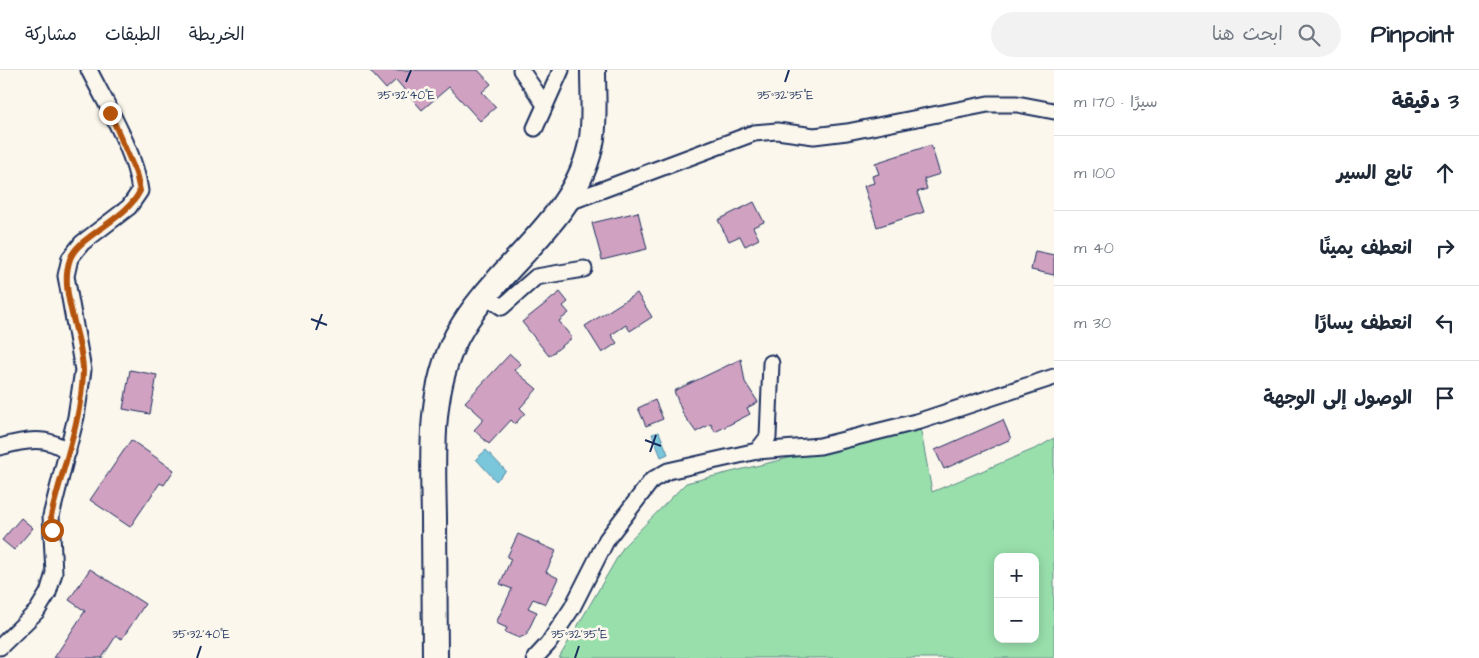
<!DOCTYPE html>
<html lang="ar">
<meta charset="utf-8">
<style>
body{margin:0;font-family:"Architects Daughter","Playpen Sans Arabic",sans-serif;background:#f2f2f3;color:#1f2937;direction:rtl}
.controls{position:absolute;right:15px;bottom:15px;display:grid;overflow:hidden;border-radius:10px;box-shadow:0 2px 12px #0003}
.controls button{width:45px;height:45px;display:grid;place-items:center;padding:0;border:0;border-bottom:1px solid #e0e1e3;background:#fff;color:#1f2937;font:25px sans-serif}
.stop{position:absolute;width:15px;height:15px;margin:-11px;border:4px solid #b45309;border-radius:50%;background:#fff}
.stop.end{background:#b45309;border-color:#fff;box-shadow:0 1px 5px #0008}
.list{margin:0;padding:0;list-style:none}
h2{display:flex;justify-content:space-between;align-items:center;height:65px;margin:0;padding:0 20px;font-size:21px}
h2 small{font-size:16px;font-weight:400;color:#747a83}
.list li{display:grid;grid-template-columns:32px 1fr auto;gap:15px;align-items:center;box-sizing:border-box;height:75px;padding:0 20px;border-top:1px solid #e0e1e3}
.list b{display:block;font-size:19px;white-space:nowrap}
.list em{font-size:16px;font-style:normal;color:#747a83}
.icon{flex:none;width:28px;height:28px;fill:none;stroke:currentColor;stroke-width:2;stroke-linecap:round;stroke-linejoin:round}
.map{position:relative;flex:none;width:1054px;height:588px;overflow:hidden;direction:ltr}
header{display:flex;align-items:center;gap:30px;box-sizing:border-box;height:70px;padding:0 25px;background:#fff;border-bottom:1px solid #e0e1e3}
header strong{font-size:24px}
nav{display:flex;gap:28px;margin-inline-start:auto;font-size:18px}
.search{width:350px;height:45px;background:#f2f2f3;display:flex;align-items:center;gap:12px;box-sizing:border-box;padding:0 18px;border-radius:28px;color:#747a83;font-size:19px}
main{display:flex}
aside{flex:1;background:#fff}
.map>svg:first-child{display:block}
</style>
<header>
<strong>Pinpoint</strong>
<div class="search"><svg class="icon" aria-label="search" viewBox="0 0 24 24"><circle cx="10" cy="10" r="6"/><path d="M15 15l6 6"/></svg>ابحث هنا</div>
<nav><a>الخريطة</a><a>الطبقات</a><a>مشاركة</a></nav>
</header>
<main>
<aside>
<h2>3 دقيقة<small>سيرًا · 170 m</small></h2>
<ul class="list">
<li><svg class="icon" aria-label="ahead" viewBox="0 0 24 24"><path d="M12 20V5M6 11l6-6 6 6"/></svg><div><b>تابع السير</b></div><em>100 m</em></li>
<li><svg class="icon" aria-label="right" viewBox="0 0 24 24"><path d="M7 20v-9h11M14 6l5 5-5 5"/></svg><div><b>انعطف يمينًا</b></div><em>40 m</em></li>
<li><svg class="icon" aria-label="left" viewBox="0 0 24 24"><path d="M17 20v-9H6M10 6l-5 5 5 5"/></svg><div><b>انعطف يسارًا</b></div><em>30 m</em></li>
<li><svg class="icon" aria-label="arrive" viewBox="0 0 24 24"><path d="M6 21V4h12l-3 4 3 4H6"/></svg><div><b>الوصول إلى الوجهة</b></div></li>
</ul>
</aside>
<div class="map">
<svg width="1054" height="588" viewBox="0 0 1054 588">
<rect width="100%" height="100%" fill="#fbf7ec"/>
<filter id="ink" filterUnits="userSpaceOnUse"><feTurbulence type="fractalNoise" baseFrequency=".02" numOctaves="2"/><feDisplacementMap in="SourceGraphic" scale="10" xChannelSelector="R" yChannelSelector="G"/><feConvolveMatrix kernelMatrix="1 2 1 2 8 2 1 2 1" color-interpolation-filters="sRGB"/></filter>
<g filter="url(#ink)">
<path fill="#99dfac" stroke="#5a8785" fill-rule="evenodd" d="M920,356L932,422L1039,377L1054,368V588H559L624,476L686,413ZM998,487H1035V569H998Z"/>
<path fill="#7ac6da" stroke="#548aa8" d="M659,362L668,384L661,387L652,364Z
M486,380L506,401L496,411L476,389Z"/>
<path fill="#d0a1c1" stroke="#1b2f5e" d="M369,0H478L491,14L482,22L496,37L480,51L449,17L422,40L396,10L386,19Z
M931,75L940,104L924,109L927,119L917,122L924,142L877,157L864,116L874,113L872,106L879,104L875,93Z
M754,132L764,152L753,157L759,169L745,176L740,166L729,171L718,150Z
M638,142L647,179L602,190L592,153Z
M1035,181L1054,185V205L1031,200Z
M560,222L568,232L563,236L569,243L559,251L572,268L549,286L522,252Z
M637,223L652,247L630,261L626,255L611,265L617,273L602,283L585,256Z
M510,284L521,294L514,300L537,319L520,338L525,343L515,354L511,350L489,374L474,360L484,349L465,332Z
M741,289L745,312L758,332L747,338L750,344L715,362L711,354L696,362L683,344L674,321Z
M130,300L157,305L150,344L123,339Z
M655,330L663,349L646,356L638,338Z
M1003,350L1011,369L944,399L935,380Z
M131,370L174,400L164,415L160,413L130,457L90,430Z
M21,448L33,458L14,480L2,470Z
M518,464L556,481L546,502L558,508L546,534L533,529L528,538L537,542L526,565L519,568L505,562L507,558L496,553L512,519L500,514L511,489L507,487Z
M90,499L145,534L122,569L116,566L102,588H54L85,541L69,530Z"/>
<g fill="none" stroke-linecap="round" stroke-linejoin="round">
<defs>
<path id="street" d="M521,0L545,35
M535,58L561,0
M564,134L754,63L777,61L814,66L847,62L988,34H1017L1054,41
M484,225L502,237L536,207L584,199
M0,377C24,370 48,365 68,382
M757,381L768,367L771,293
M0,577L37,541L48,523L54,503L51,446L76,347L83,300L66,206L70,188L82,173L129,137L140,121C135,81 107,36 89,0
M535,588L548,574L572,538L607,469L652,410L668,401L757,381L820,376L920,351L1054,307"/>
<path id="primary" d="M435,588C435,541 434,495 434,448C433,387 428,322 457,266C494,196 579,151 592,68C595,46 593,22 593,0"/>
</defs>
<use href="#street" stroke="#1b2f5e" stroke-width="19"/>
<use href="#primary" stroke="#1b2f5e" stroke-width="28"/>
<use href="#street" stroke="#fbf7ec" stroke-width="15"/>
<use href="#primary" stroke="#fbf7ec" stroke-width="24"/>
</g>
</g>
<g fill="none" stroke-linecap="round" stroke-linejoin="round" filter="url(#ink)">
<path stroke="#b45309" stroke-width="6" d="M52,460L51,446C62,399 82,350 83,301C83,266 58,222 70,189C79,165 125,151 140,121L136,103L110,43"/>
</g>
<path fill="none" stroke="#1b2f5e" stroke-width="2" d="M406,12L411,0M785,12L789,0M311,249L327,255M316,260L322,244M645,370L661,376M650,382L656,365M197,588L201,576M575,588L579,576"/>
<g font-size="12" text-anchor="middle" fill="#1b2f5e" stroke="#fbf7ec" stroke-width="5" stroke-linejoin="round" paint-order="stroke">
<text x="406" y="29">35°32'40"E</text>
<text x="785" y="29">35°32'35"E</text>
<text x="201" y="568">35°32'40"E</text>
<text x="579" y="568">35°32'35"E</text>
</g>
</svg>
<div class="controls">
<button>+</button>
<button>−</button>
</div>
<div class="stop" style="left:52px;top:460px"></div>
<div class="stop end" style="left:110px;top:43px"></div>
</div>
</main>
